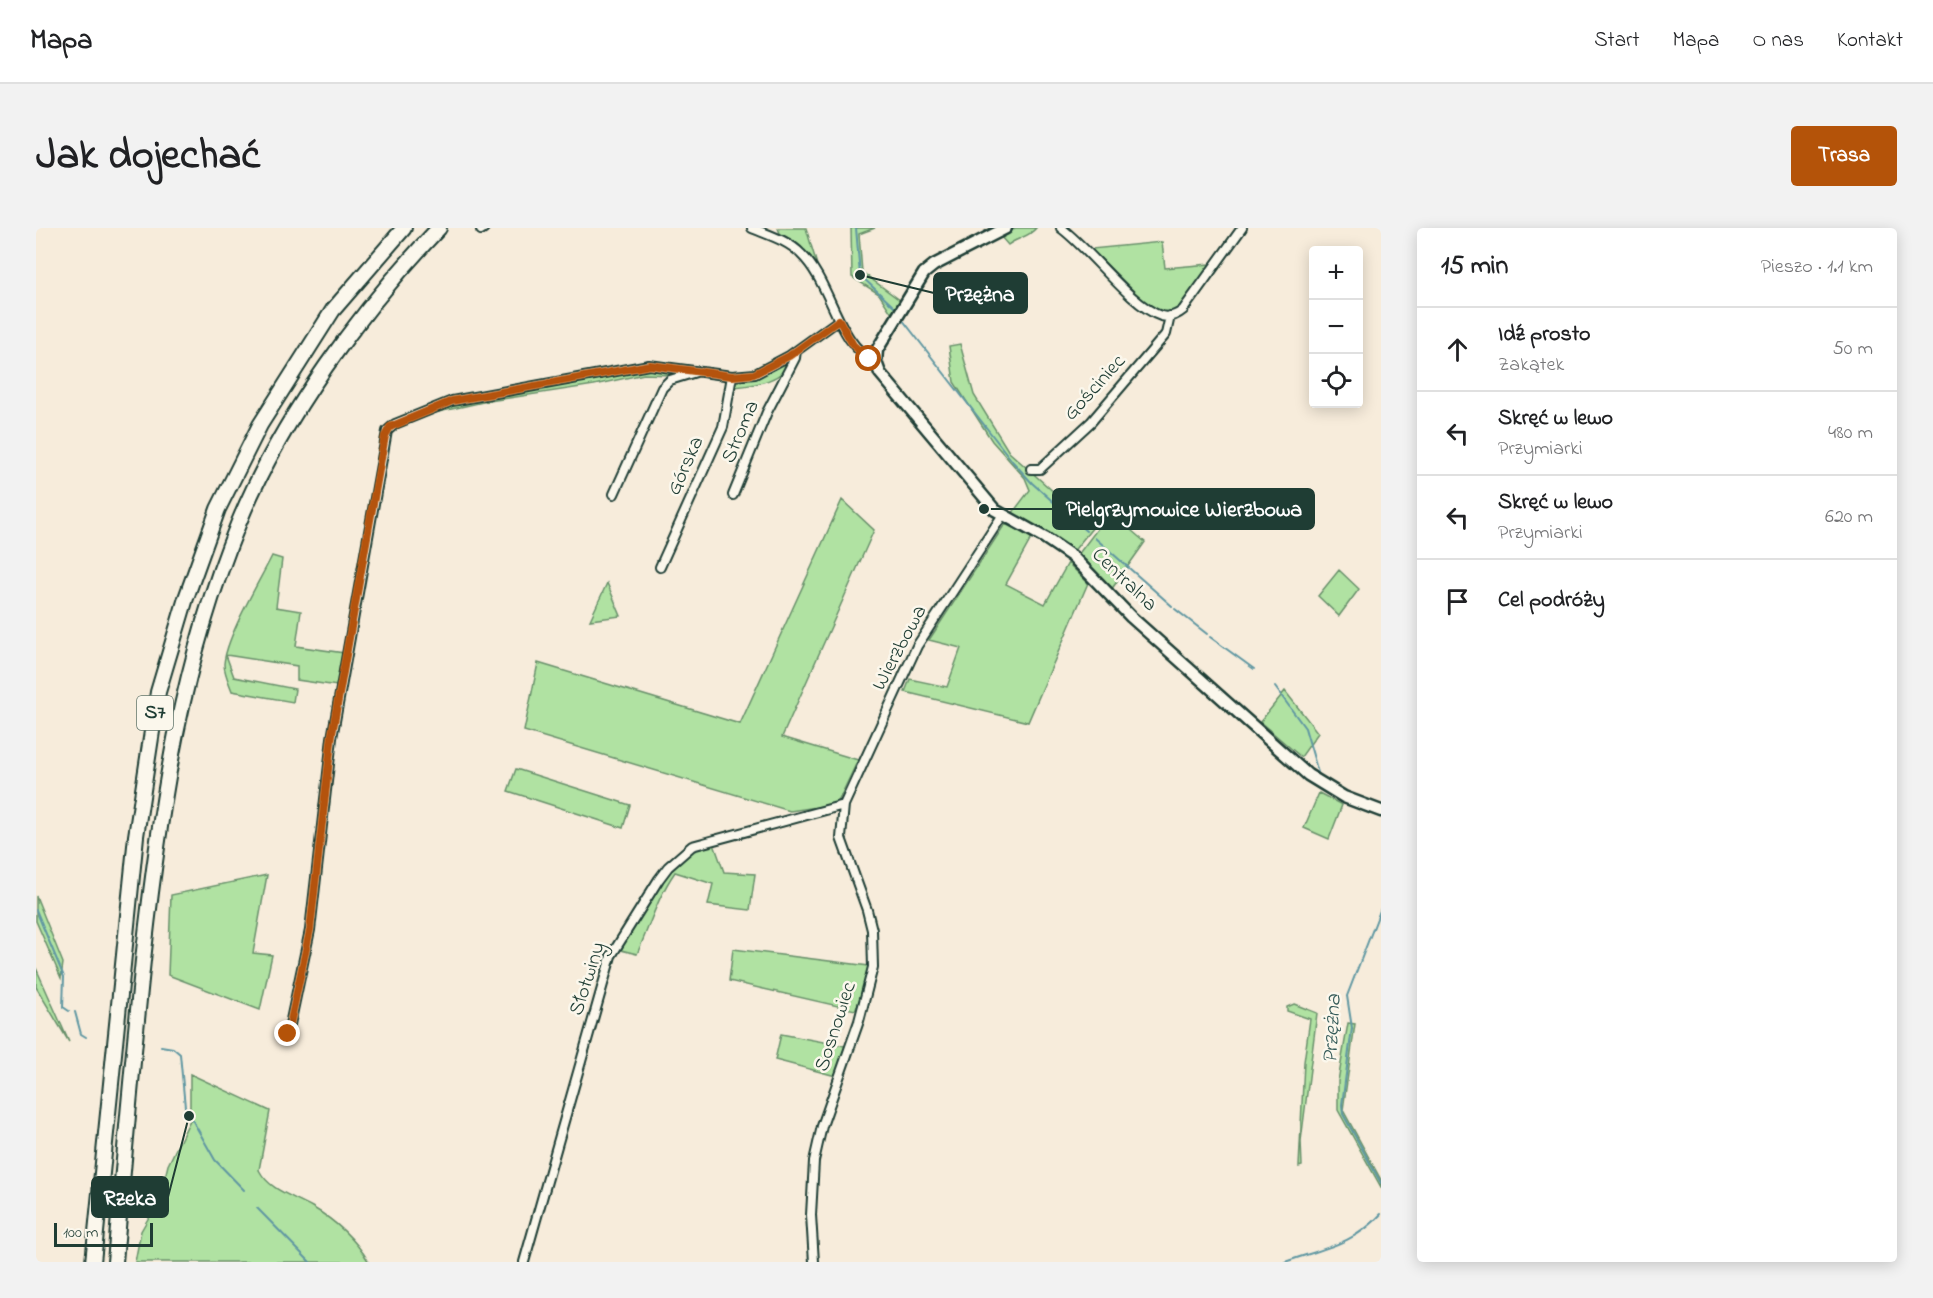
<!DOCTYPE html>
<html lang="pl">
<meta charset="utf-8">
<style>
body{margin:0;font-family:"Indie Flower",sans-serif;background:#f2f2f2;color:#202124}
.controls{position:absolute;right:18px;top:18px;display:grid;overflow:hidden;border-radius:6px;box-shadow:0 3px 15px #0003}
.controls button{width:54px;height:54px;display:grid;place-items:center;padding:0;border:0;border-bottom:2px solid #e0e0e0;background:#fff;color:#202124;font:30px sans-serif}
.scale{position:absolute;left:18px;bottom:15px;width:99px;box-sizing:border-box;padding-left:6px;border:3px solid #1f3d34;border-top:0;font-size:16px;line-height:21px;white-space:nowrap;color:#1f3d34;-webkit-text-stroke:4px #fbf7ec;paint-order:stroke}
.stop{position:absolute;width:18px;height:18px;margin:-14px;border:4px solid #b45309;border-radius:50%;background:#fff}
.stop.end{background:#b45309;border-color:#fff;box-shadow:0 2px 6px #0008}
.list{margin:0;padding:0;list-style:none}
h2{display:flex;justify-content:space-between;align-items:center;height:78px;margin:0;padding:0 24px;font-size:26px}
h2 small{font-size:20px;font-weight:400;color:#757577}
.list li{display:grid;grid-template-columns:39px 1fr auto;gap:18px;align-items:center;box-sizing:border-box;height:84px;padding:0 24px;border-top:2px solid #e0e0e0}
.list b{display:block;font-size:22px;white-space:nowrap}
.list p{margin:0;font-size:20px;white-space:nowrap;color:#757577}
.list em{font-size:20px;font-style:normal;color:#757577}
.icon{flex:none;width:33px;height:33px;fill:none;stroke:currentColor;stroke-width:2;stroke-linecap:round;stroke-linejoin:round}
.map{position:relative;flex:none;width:1345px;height:1034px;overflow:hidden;border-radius:6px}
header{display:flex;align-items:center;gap:36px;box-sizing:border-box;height:84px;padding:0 30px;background:#fff;border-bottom:2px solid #e0e0e0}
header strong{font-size:28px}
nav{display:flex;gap:33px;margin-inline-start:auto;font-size:21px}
.intro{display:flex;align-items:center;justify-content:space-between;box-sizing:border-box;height:144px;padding:0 36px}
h1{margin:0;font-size:42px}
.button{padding:15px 27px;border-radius:6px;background:#b45309;color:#fff;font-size:21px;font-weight:700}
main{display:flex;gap:36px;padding:0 36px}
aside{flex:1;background:#fff;border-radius:6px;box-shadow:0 3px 15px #0003}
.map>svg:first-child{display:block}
</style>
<header>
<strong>Mapa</strong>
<nav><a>Start</a><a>Mapa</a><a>O nas</a><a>Kontakt</a></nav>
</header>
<div class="intro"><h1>Jak dojechać</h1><a class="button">Trasa</a></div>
<main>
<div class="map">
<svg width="1345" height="1034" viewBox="0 0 1345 1034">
<rect width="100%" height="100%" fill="#f7ecdb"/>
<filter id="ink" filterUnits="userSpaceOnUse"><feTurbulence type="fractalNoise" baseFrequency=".0167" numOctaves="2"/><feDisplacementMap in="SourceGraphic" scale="12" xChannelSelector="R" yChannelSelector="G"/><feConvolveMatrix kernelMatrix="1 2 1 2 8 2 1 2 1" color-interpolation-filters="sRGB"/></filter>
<g filter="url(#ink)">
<path fill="#b0e2a2" stroke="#68906b" stroke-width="1.5" d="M742,0H770L781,37L762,16L745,8Z
M815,0H839L823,6L826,44L865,73L856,86L843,66L816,49Z
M979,0H1000C992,10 982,9 972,17L965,9Z
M1126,14L1129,40L1175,36L1142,82C1132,89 1125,85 1115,80L1055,21Z
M924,116L938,167L973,224L1057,299L1036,325L975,287L994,262L989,250L956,213L918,154L913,118Z
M756,130C749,153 719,157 698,159L700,151L725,147Z
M614,139L656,144L635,147L608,146L558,157L447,174L389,187L421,174Z
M806,272L838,302L746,509L822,532L801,576L754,583L488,503L502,435L704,496Z
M1074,284L1109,314L1075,362L1041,328Z
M969,296L996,309L970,356L1009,376L1032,335L1052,355L992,494L869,464L874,451L911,459L925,420L893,412Z
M236,328L246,331L240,379L265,383L260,418L308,425L301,458L261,452V438L190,427L198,449L259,461L257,474L196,463C193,455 188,444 188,436C190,409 223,354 236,328Z
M1303,342L1323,361L1303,388L1282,368Z
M571,355L585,388L554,392Z
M1249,463L1282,505L1265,529L1224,494Z
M480,541L594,577L587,600L472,563Z
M1283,565L1306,577L1293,611L1268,600Z
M678,616L688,644L719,646L714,682L672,677L677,656L639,644C621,670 614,697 601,726L581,721C600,691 626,641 656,623C662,619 672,618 678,616Z
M231,647L217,725L236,727L224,782L132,747L135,667Z
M0,668L27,735L25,750L0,693Z
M697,721L833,738L830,756L819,782L693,753Z
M0,740L33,814L0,759Z
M1258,776L1281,785L1265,913L1266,938L1263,939L1268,834L1274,791L1251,783V779Z
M1312,795L1319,796L1307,882L1345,952V959L1302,882V853Z
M745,806L809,818L800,848L739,832Z
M154,846L234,883L223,942C234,963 257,968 276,979C300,993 319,1011 333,1034H99L105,1003L124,970L132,937L154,892Z"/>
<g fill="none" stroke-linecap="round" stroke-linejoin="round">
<path stroke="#6097a2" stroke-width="2" d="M820,0L824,47L859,80
M866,91L977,234L996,255L1050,303
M1059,310L1136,378
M1139,381L1171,406
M1174,409L1218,441
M1239,459L1269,500L1283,548
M1345,680L1311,768L1316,800L1306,877L1307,886L1345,955
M0,682L28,749L27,779L33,783
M39,784L45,806L50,809
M125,818L137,820L144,826L149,879L179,932L208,962
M221,980L274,1034
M1249,1034C1285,1021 1319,1016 1345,986"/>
<defs>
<path id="street" d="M716,0C733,7 753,13 765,26C796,55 801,118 840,134
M1025,0C1054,21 1095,78 1125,88C1133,90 1141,87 1147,82L1206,0
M445,2L448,0
M995,241H1004L1055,194L1130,106L1134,88
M578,266L626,160L634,152L660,144
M697,267L731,184L759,130L760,123
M624,339L687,199L696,148
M252,806L274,702L296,510L351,203L359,196L416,173L613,137L696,148L719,146L753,128L803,92
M488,1034L575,728L623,651L632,639L656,618L808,577
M778,1034L775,987L778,933L786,898L823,793L837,739L836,702L831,682L805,610L808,577L881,418L966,288"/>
<path id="secondary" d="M970,0L898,37L888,45L841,122L840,134L844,145L959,282L1009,310L1037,329L1095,389L1272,547L1308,569L1345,583"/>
<path id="highway" d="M57,1034L100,608L122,464L150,370L182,281L224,197L297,82L368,0
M79,1034C88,930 97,826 108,723C125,572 145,436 203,294C246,189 325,82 403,0"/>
</defs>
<use href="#street" stroke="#1f3d34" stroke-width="12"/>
<use href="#secondary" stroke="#1f3d34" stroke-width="15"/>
<use href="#highway" stroke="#1f3d34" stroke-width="18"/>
<use href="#street" stroke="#fbf7ec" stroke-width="8"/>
<use href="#secondary" stroke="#fbf7ec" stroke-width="10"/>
<use href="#highway" stroke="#fbf7ec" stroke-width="14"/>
</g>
</g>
<g fill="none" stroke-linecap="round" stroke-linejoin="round" filter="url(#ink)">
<path stroke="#b45309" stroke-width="8" d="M252,806L274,702L296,506L349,208L354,199L416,173L614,137L696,148L718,146L753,128L803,92L817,117L833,131"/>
</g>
<g text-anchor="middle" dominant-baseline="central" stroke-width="5" stroke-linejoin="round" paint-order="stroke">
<rect fill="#fbf7ec" stroke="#61756b" stroke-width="1.5" x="101" y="468" width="36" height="34" rx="4.5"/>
<g font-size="20" font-weight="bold" fill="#1f3d34">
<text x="119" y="485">S7</text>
</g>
<g font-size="21" fill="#1f3d34" stroke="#fbf7ec">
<text transform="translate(1059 160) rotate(-48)">Gościniec</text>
<text transform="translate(705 204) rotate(-67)">Stroma</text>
<text transform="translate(650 238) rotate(-66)">Górska</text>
<text transform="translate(1088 352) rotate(44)">Centralna</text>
<text transform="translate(864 420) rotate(-62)">Wierzbowa</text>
<text transform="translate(552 751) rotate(-72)">Słotwiny</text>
<text transform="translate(800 799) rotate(-72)">Sosnowiec</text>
</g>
<g font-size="22" font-style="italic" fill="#355b59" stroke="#fbf7ec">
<text transform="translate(1297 801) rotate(-87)">Przężna</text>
</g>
</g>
<path fill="none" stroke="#1f3d34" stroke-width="2" d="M824 47L898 65M948 281L1017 281M153 888L132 969"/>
<g fill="#1f3d34" stroke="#fbf7ec" stroke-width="2">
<circle cx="824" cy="47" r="6"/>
<circle cx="948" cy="281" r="6"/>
<circle cx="153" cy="888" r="6"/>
</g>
<g fill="#1f3d34" stroke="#1f3d34" stroke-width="2">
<rect x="898" y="45" width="93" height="40" rx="6"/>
<rect x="1017" y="261" width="261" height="40" rx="6"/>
<rect x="56" y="949" width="76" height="40" rx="6"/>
</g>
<g font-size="22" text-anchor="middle" font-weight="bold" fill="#fff">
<text x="944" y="73">Przężna</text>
<text x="1148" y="288">Pielgrzymowice Wierzbowa</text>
<text x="94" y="977">Rzeka</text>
</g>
</svg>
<div class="controls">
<button>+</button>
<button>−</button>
<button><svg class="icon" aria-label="locate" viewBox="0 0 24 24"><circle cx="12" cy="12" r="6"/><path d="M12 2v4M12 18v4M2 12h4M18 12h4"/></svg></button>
</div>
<div class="scale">100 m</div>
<div class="stop" style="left:833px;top:131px"></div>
<div class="stop end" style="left:252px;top:806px"></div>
</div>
<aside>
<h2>15 min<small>Pieszo · 1.1 km</small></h2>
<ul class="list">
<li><svg class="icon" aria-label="ahead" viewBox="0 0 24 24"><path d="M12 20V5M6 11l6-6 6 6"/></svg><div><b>Idź prosto</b><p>Zakątek</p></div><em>50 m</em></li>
<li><svg class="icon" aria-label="left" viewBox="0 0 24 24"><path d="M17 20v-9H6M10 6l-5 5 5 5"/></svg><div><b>Skręć w lewo</b><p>Przymiarki</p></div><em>480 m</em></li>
<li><svg class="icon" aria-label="left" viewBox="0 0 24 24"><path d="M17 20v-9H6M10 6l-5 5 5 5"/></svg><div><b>Skręć w lewo</b><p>Przymiarki</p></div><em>620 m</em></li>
<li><svg class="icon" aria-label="arrive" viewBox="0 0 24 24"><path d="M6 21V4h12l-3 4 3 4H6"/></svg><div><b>Cel podróży</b></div></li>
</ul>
</aside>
</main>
